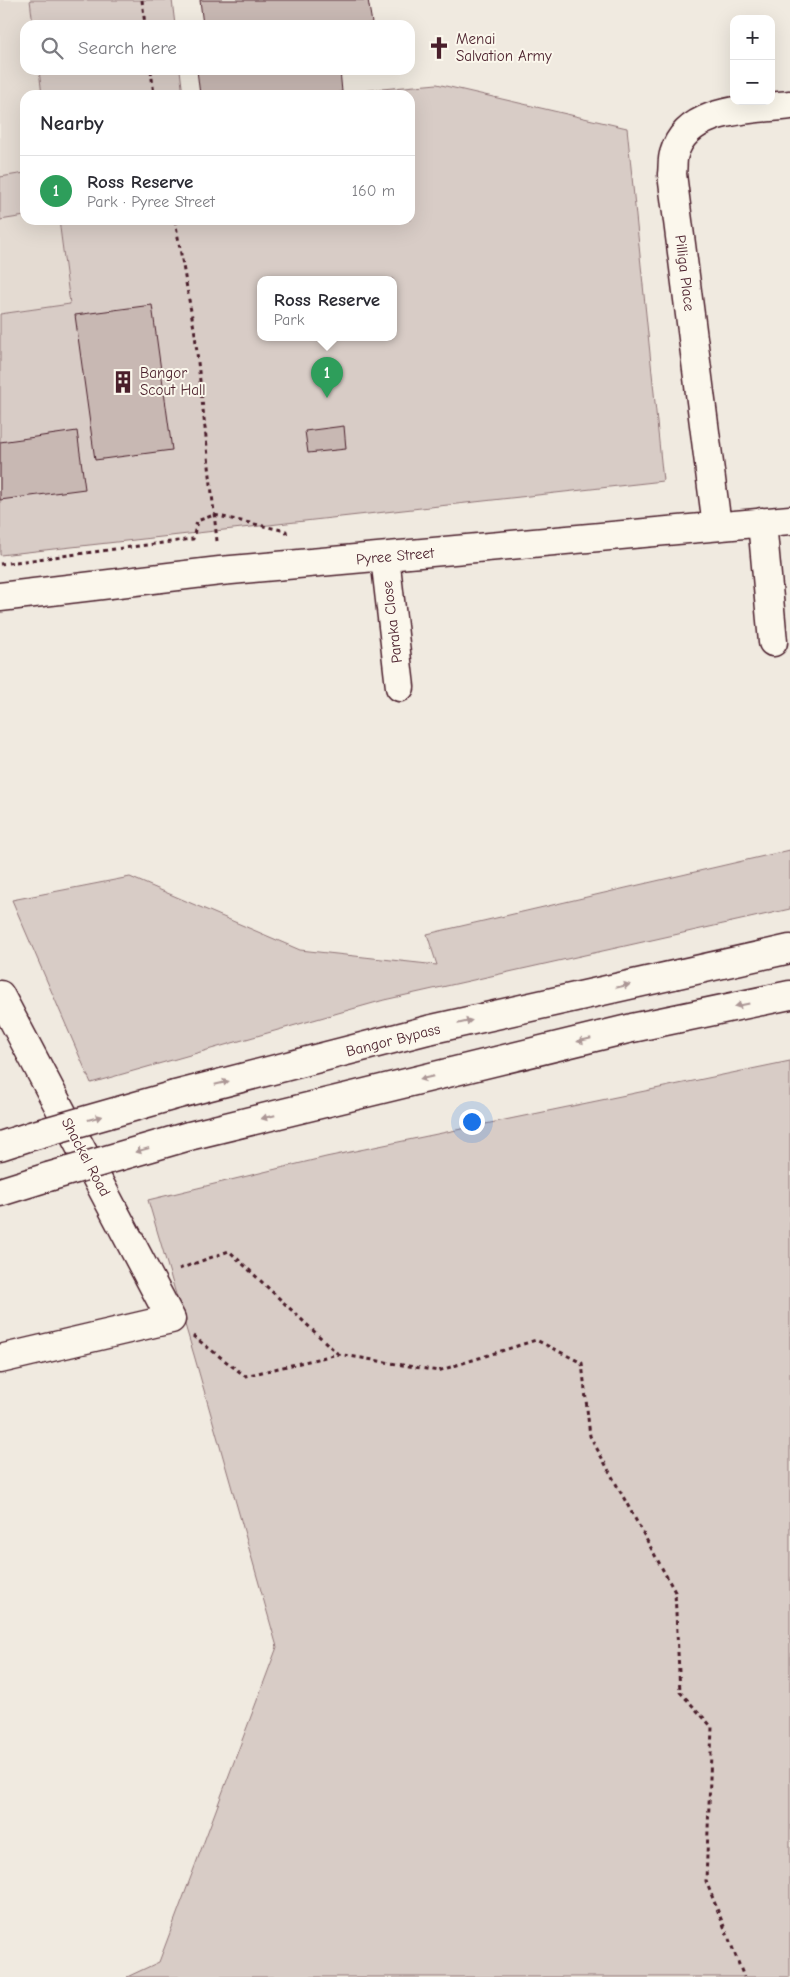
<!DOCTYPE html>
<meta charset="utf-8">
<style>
body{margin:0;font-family:"Comic Neue",sans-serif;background:#f2f2f3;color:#2b2b33}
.controls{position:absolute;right:15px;top:15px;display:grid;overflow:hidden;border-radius:10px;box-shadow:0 5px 20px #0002}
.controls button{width:45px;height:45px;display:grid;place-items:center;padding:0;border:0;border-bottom:1px solid #e1e1e2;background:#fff;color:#2b2b33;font:25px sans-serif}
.you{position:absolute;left:471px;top:1121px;width:18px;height:18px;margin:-12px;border:4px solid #fff;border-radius:50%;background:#1a73e8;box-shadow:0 0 0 8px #1a73e833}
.badge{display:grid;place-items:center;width:32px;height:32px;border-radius:50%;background:#0b8043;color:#fff;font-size:16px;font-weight:700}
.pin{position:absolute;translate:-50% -41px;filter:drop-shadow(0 1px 2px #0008)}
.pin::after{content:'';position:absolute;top:26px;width:18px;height:15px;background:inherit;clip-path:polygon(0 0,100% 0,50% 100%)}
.popup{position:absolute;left:257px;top:276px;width:140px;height:65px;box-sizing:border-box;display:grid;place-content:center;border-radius:10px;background:#fff;filter:drop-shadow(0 1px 4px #0005);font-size:16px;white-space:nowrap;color:#7c7c81}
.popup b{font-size:19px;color:#2b2b33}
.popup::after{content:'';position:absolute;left:50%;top:100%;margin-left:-10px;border:10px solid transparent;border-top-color:#fff}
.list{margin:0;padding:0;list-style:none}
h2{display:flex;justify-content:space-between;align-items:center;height:65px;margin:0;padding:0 20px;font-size:21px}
h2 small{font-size:16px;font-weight:400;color:#7c7c81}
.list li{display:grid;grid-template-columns:32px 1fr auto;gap:15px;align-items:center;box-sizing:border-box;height:70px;padding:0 20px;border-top:1px solid #e1e1e2}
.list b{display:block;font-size:19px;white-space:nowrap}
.list p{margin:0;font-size:16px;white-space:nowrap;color:#7c7c81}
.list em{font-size:16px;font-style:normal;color:#7c7c81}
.icon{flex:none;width:28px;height:28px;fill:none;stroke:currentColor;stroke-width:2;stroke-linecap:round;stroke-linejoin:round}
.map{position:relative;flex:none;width:790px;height:1977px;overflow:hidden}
.search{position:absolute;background:#fff;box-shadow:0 5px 20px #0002;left:20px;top:20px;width:395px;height:55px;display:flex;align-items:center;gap:12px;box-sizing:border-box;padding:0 18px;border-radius:15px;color:#7c7c81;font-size:19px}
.panel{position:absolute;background:#fff;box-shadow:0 5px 20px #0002;left:20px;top:90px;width:395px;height:135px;border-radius:15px}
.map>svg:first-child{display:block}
</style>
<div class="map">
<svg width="790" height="1977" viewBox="0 0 790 1977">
<rect width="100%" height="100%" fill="#f0eae0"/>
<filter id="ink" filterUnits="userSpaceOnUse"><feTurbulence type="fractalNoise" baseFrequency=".02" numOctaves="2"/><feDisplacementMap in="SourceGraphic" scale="10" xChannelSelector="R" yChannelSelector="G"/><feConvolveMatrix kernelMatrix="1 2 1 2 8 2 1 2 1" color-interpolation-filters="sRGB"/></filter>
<g filter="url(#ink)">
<path fill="#e4dbd2" d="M0,0H30L33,25H25V70H39L42,95H25V220H59L70,304L0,314Z"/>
<path fill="#d8ccc6" stroke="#917678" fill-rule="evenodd" d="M30,0H172L175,25H33Z
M39,70H180L183,95H42Z
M437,84L627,128L663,481L0,555V314L70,304L59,220H410V95H316ZM261,279H393V337H261Z
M25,173V216L0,220V177Z
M790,850V909L384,1000L91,1083L12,900L130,877L300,950L437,965L427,934Z
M790,1061V1977H127L159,1962L277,1647L194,1355L148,1200L326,1157Z"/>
<path fill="#c8b8b3" stroke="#4a1f2b" d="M200,0H368L372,23L355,25H203Z
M197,70H340L342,92L316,95H200Z
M152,305L172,450L95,460L75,315Z
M344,426L346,449L308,453L305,431Z
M77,431L85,489L0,500V442Z"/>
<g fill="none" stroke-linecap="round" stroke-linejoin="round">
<defs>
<path id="minor" d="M762,522L773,642
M717,526L672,174C673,168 672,160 674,154C687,107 750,110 790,105
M385,557L400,687
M0,597L220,571L790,520
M0,995L171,1319L0,1359"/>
<path id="major" d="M175,1095L428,1030L790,949
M189,1136L632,1028L790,995
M0,1146L31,1136
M0,1192L48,1177"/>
</defs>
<use href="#minor" stroke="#4a1f2b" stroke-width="31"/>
<use href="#major" stroke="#4a1f2b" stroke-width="31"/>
<path stroke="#4a1f2b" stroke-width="3" stroke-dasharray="4 4" stroke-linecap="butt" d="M142,0L145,25
M151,70L154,95
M175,220L195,334L217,541
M0,564L193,539L197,521L214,515L286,531L287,536
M179,1269L229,1251L338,1354
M193,1336L245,1376L338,1354L438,1371L536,1340L582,1363L590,1436L675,1592L680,1692L712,1727L706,1881L744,1977"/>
<use href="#minor" stroke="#fbf7ec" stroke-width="28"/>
<use href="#major" stroke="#fbf7ec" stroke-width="28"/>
<defs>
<path id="major-bridge" d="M31,1136L175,1095
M48,1177L189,1136"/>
</defs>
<use href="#major-bridge" stroke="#4a1f2b" stroke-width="31" stroke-linecap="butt"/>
<use href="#major-bridge" stroke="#fbf7ec" stroke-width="28"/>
</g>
<defs><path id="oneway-solid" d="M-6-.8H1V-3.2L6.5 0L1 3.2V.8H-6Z" transform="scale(1.25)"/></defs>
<g fill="#ab9695">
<use href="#oneway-solid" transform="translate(623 986) rotate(-13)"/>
<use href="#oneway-solid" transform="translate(742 1005) rotate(168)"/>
<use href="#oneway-solid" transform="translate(465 1022) rotate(-13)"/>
<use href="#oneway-solid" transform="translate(584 1040) rotate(166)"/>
<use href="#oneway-solid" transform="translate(426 1078) rotate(166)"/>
<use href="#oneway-solid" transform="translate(222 1083) rotate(-14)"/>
<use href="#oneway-solid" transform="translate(268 1117) rotate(166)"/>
<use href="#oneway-solid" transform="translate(95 1118) rotate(-16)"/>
<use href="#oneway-solid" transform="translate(142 1150) rotate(164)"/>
</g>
</g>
<defs>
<symbol id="church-bare" viewBox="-9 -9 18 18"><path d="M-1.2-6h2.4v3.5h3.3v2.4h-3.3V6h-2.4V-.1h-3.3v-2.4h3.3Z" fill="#4a1f2b" stroke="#fbf7ec" stroke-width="2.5" paint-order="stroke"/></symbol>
<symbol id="building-bare" viewBox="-9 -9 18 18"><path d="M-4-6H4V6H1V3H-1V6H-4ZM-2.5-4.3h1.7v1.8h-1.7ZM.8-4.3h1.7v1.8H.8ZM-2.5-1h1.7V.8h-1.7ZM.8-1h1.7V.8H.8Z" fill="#4a1f2b" stroke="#fbf7ec" stroke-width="2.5" paint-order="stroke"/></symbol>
</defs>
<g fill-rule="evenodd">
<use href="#church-bare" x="423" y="32" width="32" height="32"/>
<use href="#building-bare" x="107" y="366" width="32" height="32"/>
</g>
<g text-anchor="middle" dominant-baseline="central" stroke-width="4" stroke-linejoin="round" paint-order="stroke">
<g font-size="15" fill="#4a1f2b" stroke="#fbf7ec" text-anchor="start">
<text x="456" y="39">Menai<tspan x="456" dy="17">Salvation Army</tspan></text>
<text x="140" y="373">Bangor<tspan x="140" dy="17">Scout Hall</tspan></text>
</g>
<g font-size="15" fill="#4a1f2b" stroke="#fbf7ec">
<text transform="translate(685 273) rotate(83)">Pilliga Place</text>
<text transform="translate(395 556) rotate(-5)">Pyree Street</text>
<text transform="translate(392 622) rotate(-97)">Paraka Close</text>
<text transform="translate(393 1040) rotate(-14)">Bangor Bypass</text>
<text transform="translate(86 1157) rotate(62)">Shackel Road</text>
</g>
</g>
</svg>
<div class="controls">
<button>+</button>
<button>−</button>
</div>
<div class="you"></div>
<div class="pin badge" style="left:327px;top:398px;background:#2e9e5b">1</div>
<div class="popup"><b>Ross Reserve</b>Park</div>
<div class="search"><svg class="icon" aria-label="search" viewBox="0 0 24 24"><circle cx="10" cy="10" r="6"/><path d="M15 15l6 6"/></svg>Search here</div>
<section class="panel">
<h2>Nearby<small></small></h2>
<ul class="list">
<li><span class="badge" style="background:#2e9e5b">1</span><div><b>Ross Reserve</b><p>Park · Pyree Street</p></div><em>160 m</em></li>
</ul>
</section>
</div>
